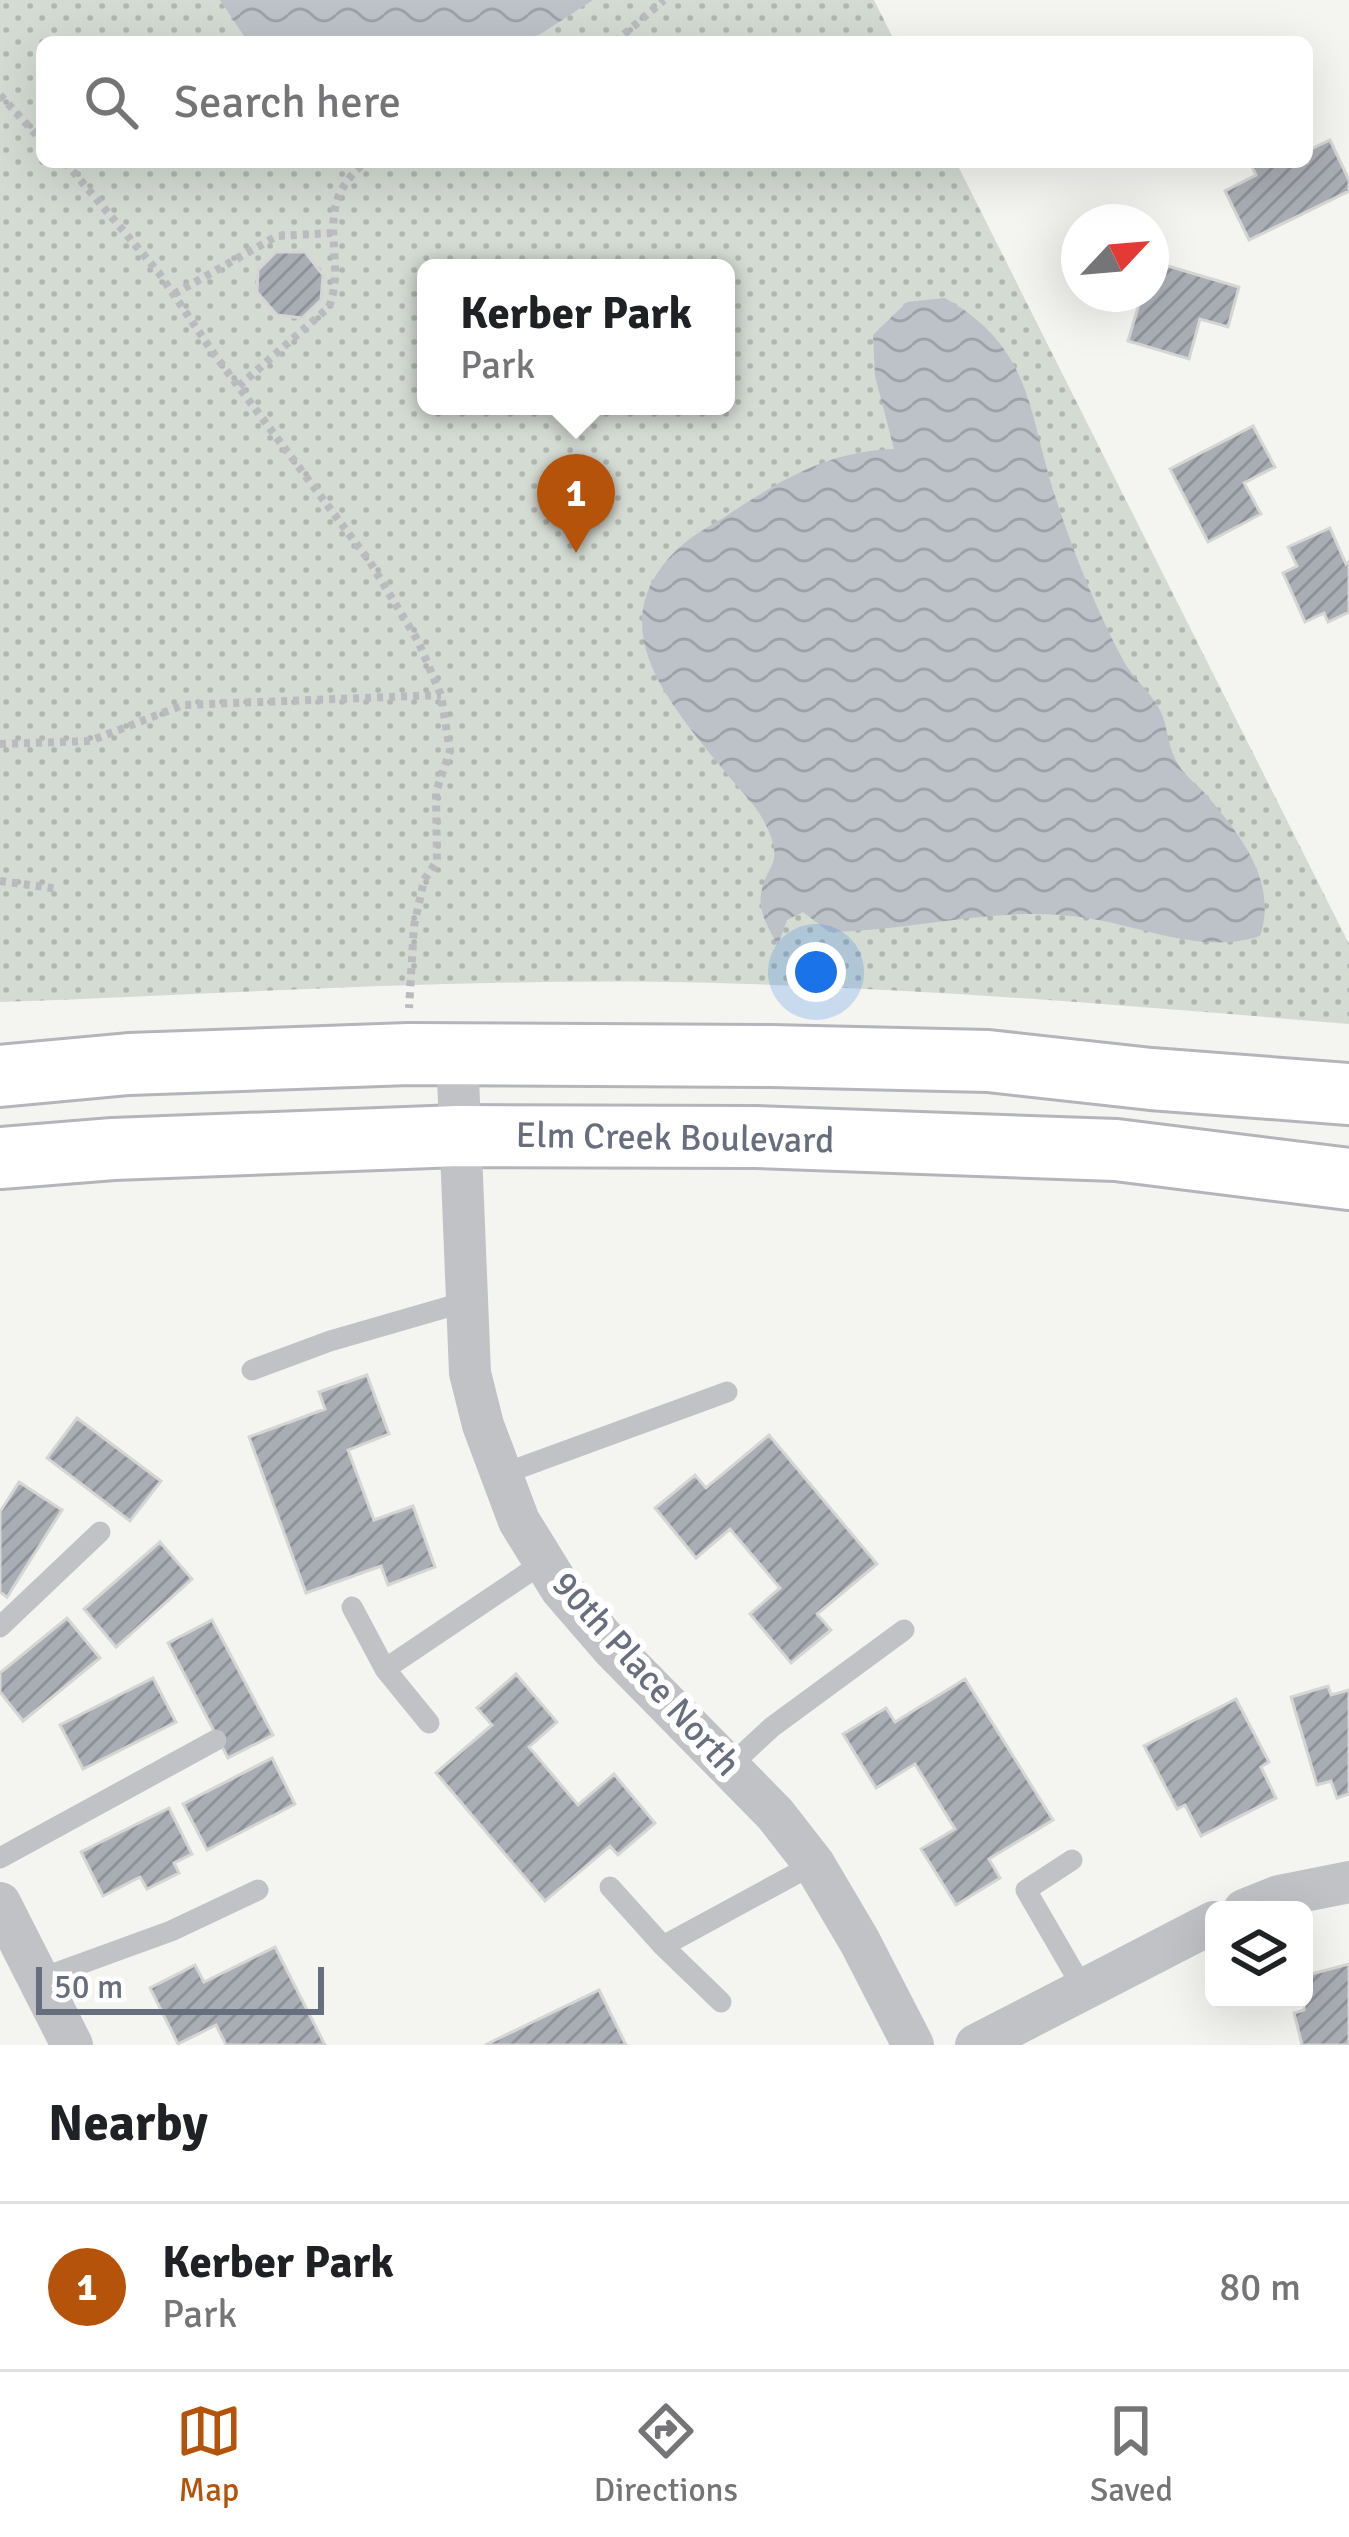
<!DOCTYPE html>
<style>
body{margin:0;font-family:Signika,sans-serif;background:#f2f2f2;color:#202124}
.controls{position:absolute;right:36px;bottom:36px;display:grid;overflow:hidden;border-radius:18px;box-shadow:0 12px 48px #0002}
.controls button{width:108px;height:108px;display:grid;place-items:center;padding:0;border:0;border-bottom:3px solid #e0e0e0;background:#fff;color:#202124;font:60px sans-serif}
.compass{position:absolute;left:1061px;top:204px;width:108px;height:108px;border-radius:50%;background:#fff;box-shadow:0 12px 48px #0002;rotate:64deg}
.scale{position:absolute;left:36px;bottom:30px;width:288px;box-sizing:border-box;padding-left:12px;border:6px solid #676e7e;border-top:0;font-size:33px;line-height:42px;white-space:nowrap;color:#676e7e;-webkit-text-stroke:9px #fff;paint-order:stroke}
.you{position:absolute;left:816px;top:972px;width:42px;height:42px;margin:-30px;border:9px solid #fff;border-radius:50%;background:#1a73e8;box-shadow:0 0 0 18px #1a73e833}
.badge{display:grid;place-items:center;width:78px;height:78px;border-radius:50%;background:#b45309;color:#fff;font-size:39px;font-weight:700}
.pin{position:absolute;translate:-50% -99px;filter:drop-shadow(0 3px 6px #0008)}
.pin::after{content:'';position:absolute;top:63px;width:42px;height:36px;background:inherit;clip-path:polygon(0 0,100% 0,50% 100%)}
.popup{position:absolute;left:417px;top:259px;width:318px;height:156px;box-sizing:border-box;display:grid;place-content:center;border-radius:18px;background:#fff;filter:drop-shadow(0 3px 9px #0005);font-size:39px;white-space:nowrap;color:#757577}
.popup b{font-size:45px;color:#202124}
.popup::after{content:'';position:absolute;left:50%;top:100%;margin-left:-24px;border:24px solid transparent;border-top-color:#fff}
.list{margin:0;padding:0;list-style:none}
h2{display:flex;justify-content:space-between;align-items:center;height:156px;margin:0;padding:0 48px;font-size:51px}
h2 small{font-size:39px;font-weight:400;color:#757577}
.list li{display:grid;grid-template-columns:78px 1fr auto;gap:36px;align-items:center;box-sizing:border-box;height:168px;padding:0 48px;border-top:3px solid #e0e0e0}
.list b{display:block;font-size:45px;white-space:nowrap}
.list p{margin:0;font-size:39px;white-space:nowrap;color:#757577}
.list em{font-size:39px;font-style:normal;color:#757577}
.icon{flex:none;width:66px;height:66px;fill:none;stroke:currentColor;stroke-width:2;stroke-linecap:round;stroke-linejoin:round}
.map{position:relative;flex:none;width:1349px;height:2045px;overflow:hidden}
.search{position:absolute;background:#fff;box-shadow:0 12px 48px #0002;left:36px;right:36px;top:36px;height:132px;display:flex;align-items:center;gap:30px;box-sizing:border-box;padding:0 42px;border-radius:18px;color:#757577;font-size:45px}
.sheet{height:324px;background:#fff}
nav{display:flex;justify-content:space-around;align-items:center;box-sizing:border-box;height:168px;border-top:3px solid #e0e0e0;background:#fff;font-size:33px;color:#757577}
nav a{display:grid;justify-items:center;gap:6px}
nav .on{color:#b45309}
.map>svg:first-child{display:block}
</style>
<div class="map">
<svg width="1349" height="2045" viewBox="0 0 1349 2045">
<defs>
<pattern id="park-dots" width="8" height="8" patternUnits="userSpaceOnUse" patternTransform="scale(3)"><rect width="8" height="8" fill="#d4dbd3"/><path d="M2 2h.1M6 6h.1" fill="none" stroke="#b0b6b0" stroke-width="1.8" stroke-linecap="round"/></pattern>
<pattern id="water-waves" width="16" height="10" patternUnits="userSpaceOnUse" patternTransform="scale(3)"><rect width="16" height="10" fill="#bdc2c8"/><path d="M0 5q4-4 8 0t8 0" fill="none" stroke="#9da2a8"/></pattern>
<pattern id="building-hatch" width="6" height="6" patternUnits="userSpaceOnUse" patternTransform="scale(3)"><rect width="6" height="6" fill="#a9adb4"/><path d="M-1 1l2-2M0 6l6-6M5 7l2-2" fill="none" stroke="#8d9198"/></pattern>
</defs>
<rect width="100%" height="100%" fill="#f4f5f1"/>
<path fill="url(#park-dots)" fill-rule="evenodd" d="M0,0H874L895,42H42V162H956L1349,944V1024C1123,1005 897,986 671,982C447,979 223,994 0,1002ZM426,268H726V406H426Z"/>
<path fill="url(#water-waves)" d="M220,0H593L539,35L501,42H248Z
M945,298C1034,349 1027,411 1056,499C1074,554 1096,609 1123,660C1133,679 1152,693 1161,712C1168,728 1168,749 1178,764C1185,777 1200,786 1209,798C1242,837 1278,884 1260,936C1203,955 1145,927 1087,918C1001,904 915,931 829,932L803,912L787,920L778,945C769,930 758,911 761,894C767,861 785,866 766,825C756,804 735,785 721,767C667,700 597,622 681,546C694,534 712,525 726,516C780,480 829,451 894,449L875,376L873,335L907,302Z"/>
<path fill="url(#building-hatch)" stroke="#d5d6d4" stroke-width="3" d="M1330,140L1349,180V191L1249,240L1225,191L1256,175L1250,162H1307V151Z
M276,252H305L323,275L321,300L302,318L277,315L257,292L258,270Z
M1151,261L1239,287L1228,327L1200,319L1189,359L1128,341L1142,294H1151Z
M1253,426L1275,467L1244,483L1261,514L1208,542L1170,469Z
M1330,528L1346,564L1349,562V612L1328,622L1324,613L1305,622L1283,573L1297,566L1288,547Z
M367,1375L389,1434L348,1450L374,1520L413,1506L435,1567L388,1585L381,1566L306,1593L249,1437L325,1409L319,1392Z
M77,1418L161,1481L130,1521L47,1458Z
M769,1435L877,1564L817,1614L831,1630L791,1663L750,1614L780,1588L730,1529L696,1558L655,1508L695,1475L706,1488Z
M19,1482L62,1510L7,1597L0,1592V1512Z
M160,1542L192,1579L116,1647L84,1609Z
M67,1618L100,1658L23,1721L0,1692V1673Z
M212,1620L273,1735L228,1758L168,1643Z
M516,1674L557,1722L529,1747L578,1805L614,1774L655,1823L618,1855L610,1846L545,1901L436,1773L492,1725L477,1708Z
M153,1678L176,1722L83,1769L60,1725Z
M965,1679L1053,1820L989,1859L1000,1878L956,1905L921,1849L955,1829L915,1764L876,1788L843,1734L886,1708L895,1722Z
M1328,1686L1331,1695L1349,1690V1794L1337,1798L1331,1781L1317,1785L1291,1697Z
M1236,1699L1269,1762L1261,1767L1276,1798L1201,1836L1185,1805L1177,1809L1144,1746Z
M272,1758L295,1804L207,1850L183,1804Z
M169,1808L192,1854L174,1863L179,1873L147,1889L140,1877L103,1896L81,1852Z
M275,1947L325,2045H226L216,2025L178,2044L150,1988L195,1965L204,1982Z
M1349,1964V2045H1302L1294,2013L1304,2010V1976Z
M599,1990L626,2045H485Z"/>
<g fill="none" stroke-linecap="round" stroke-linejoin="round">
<defs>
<path id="secondary" d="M0,1076L129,1064L409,1054L771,1056L988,1061L1151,1079L1349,1094
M0,1158L113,1149L458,1136L755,1137L1116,1150L1349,1179"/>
</defs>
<use href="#secondary" stroke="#b3b5bb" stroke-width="66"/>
<path stroke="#babbbe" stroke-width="8" stroke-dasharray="6 6" stroke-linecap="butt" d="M615,42L664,0
M0,95L42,141
M65,162L159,273L214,354L370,562L418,641L441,695L450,751L436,792L437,861L424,880L414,926L409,1008
M174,294L277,236L331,233
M239,386L329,307C349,256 308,207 366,162
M0,744L90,741L183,705L441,695
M0,881L59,889"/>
<path stroke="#c1c2c6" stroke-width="21" d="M252,1370L330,1341L465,1302
M500,1475L727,1392
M352,1607L385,1669
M0,1627L100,1532
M429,1723L385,1669L544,1562
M730,1766L772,1727L904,1630
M0,1858L216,1740
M1072,1860L1026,1890L1084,1990
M610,1887L663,1946
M39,1979L171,1931L258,1890
M721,2002L663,1946L814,1864"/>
<path stroke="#c1c2c6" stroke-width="42" d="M457,1053L470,1373L483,1425L519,1521L561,1589L612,1648L775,1814L814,1864L860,1942L913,2045
M0,1903L72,2045
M1244,1910L1279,1896L1349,1882
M976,2045L1214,1922"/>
<use href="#secondary" stroke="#fff" stroke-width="60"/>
</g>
<g text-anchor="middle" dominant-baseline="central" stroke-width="12" stroke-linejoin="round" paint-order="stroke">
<g font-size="36" fill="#676e7e" stroke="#fff">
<text transform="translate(675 1138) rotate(1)">Elm Creek Boulevard</text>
<text transform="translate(646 1674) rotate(48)">90th Place North</text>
</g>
</g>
</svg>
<div class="controls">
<button><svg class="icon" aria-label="layers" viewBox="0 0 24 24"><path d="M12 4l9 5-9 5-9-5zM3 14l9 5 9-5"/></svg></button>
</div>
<svg class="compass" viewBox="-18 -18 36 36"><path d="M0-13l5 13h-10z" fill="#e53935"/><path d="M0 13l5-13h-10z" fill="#757577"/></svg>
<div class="scale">50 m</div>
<div class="you"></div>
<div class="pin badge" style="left:576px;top:553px">1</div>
<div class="popup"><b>Kerber Park</b>Park</div>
<div class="search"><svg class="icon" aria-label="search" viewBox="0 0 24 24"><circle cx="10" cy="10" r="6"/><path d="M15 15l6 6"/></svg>Search here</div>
</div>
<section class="sheet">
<h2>Nearby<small></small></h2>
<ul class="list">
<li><span class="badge">1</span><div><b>Kerber Park</b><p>Park</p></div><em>80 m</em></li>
</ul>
</section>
<nav>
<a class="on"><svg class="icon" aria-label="map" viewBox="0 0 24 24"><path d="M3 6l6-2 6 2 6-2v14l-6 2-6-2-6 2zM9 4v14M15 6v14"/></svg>Map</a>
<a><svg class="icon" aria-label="directions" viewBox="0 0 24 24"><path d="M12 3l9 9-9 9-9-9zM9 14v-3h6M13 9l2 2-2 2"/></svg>Directions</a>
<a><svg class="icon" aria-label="saved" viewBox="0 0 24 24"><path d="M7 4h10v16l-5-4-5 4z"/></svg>Saved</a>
</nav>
